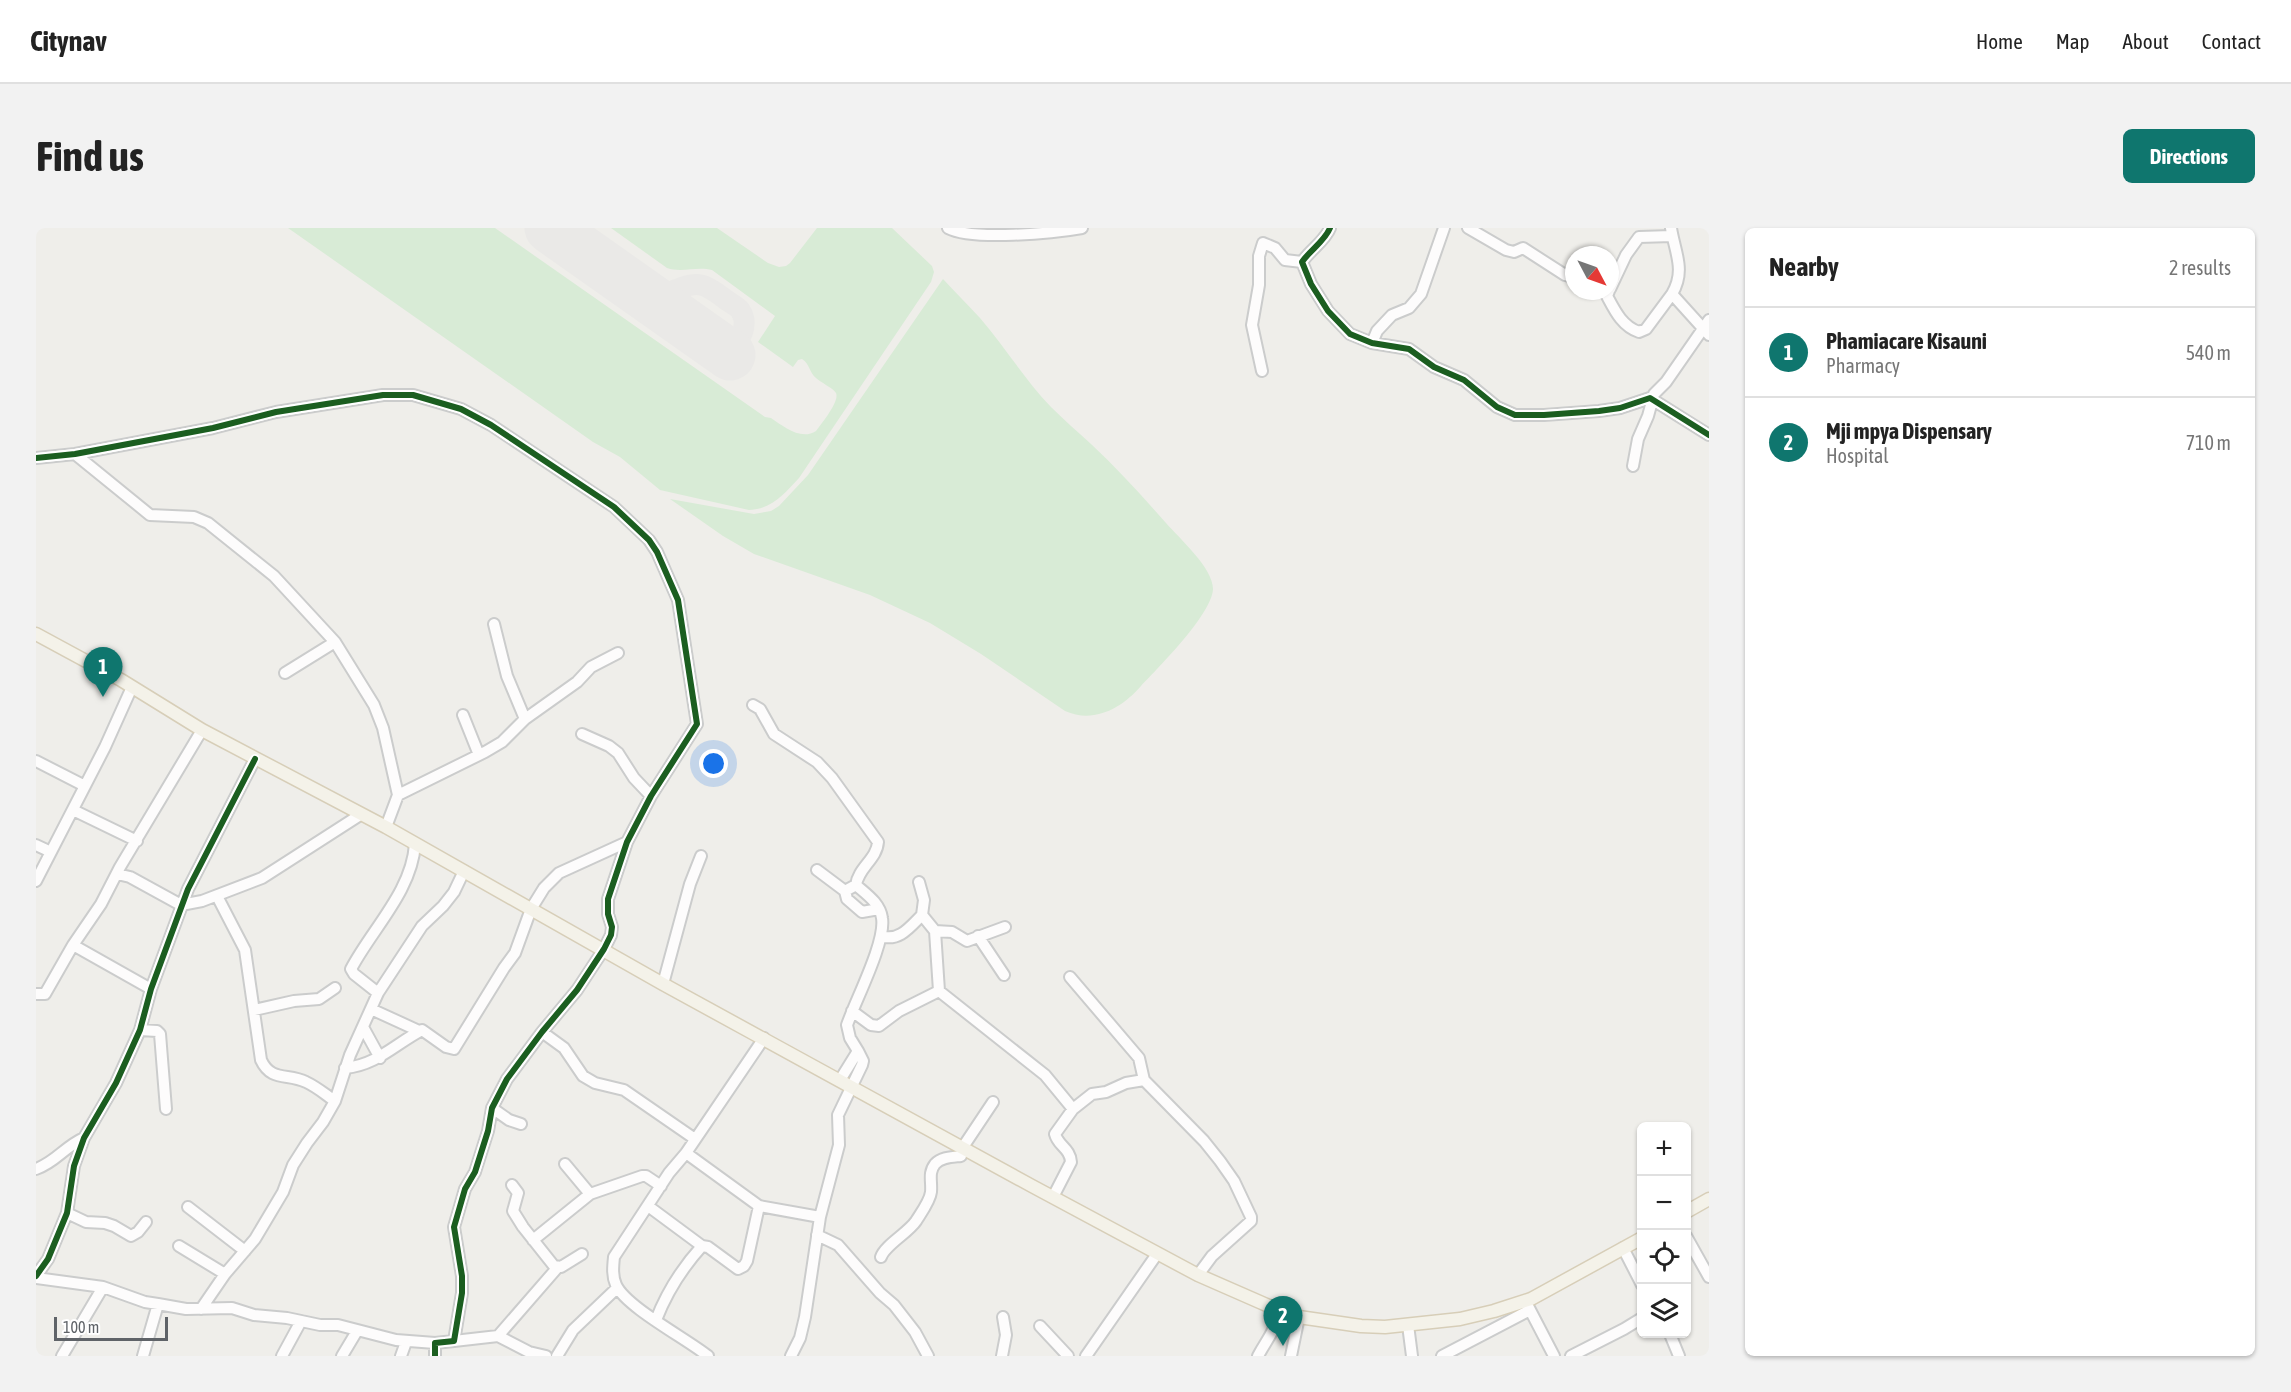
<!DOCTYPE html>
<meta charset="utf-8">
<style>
body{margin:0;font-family:"Asap Condensed",sans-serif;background:#f2f2f2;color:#222}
.controls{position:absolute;right:18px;bottom:18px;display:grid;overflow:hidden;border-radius:9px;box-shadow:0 2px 4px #0004}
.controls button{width:54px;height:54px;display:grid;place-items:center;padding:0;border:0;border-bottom:2px solid #e0e0e0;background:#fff;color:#222;font:30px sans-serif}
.compass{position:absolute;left:1529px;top:18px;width:54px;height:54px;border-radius:50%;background:#fff;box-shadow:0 2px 4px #0004;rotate:131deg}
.scale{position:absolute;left:18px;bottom:15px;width:114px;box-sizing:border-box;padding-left:6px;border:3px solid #5f6368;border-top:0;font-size:16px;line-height:21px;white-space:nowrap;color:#5f6368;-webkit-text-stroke:4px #fff;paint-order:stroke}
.you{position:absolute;left:678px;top:536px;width:21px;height:21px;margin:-15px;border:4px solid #fff;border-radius:50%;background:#1a73e8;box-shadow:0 0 0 9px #1a73e833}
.badge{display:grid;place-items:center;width:39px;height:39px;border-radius:50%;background:#0f766e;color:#fff;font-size:20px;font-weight:700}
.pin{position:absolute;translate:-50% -50px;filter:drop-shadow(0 2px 3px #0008)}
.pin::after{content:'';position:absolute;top:32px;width:21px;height:18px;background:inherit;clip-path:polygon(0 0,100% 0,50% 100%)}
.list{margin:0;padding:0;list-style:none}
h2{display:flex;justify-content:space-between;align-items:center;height:78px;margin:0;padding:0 24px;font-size:26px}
h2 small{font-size:20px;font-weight:400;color:#767676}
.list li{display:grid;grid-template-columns:39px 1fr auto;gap:18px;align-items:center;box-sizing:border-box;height:90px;padding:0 24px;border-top:2px solid #e0e0e0}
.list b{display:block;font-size:22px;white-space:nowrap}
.list p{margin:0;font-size:20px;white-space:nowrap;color:#767676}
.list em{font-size:20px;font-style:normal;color:#767676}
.icon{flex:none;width:33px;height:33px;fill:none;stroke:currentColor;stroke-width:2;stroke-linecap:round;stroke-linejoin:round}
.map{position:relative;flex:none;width:1673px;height:1128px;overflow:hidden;border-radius:9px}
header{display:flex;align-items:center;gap:36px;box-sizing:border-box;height:84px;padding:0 30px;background:#fff;border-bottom:2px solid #e0e0e0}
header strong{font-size:28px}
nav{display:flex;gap:33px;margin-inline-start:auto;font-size:21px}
.intro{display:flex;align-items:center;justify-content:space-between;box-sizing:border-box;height:144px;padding:0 36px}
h1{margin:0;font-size:42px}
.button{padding:15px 27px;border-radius:9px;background:#0f766e;color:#fff;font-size:21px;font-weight:700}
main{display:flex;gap:36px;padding:0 36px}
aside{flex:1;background:#fff;border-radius:9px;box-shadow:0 2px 4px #0004}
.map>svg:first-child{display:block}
</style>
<header>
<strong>Citynav</strong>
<nav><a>Home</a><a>Map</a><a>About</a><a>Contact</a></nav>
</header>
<div class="intro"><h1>Find us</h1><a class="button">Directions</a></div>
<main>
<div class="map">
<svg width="1673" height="1128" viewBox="0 0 1673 1128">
<rect width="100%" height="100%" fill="#efeeea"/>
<path fill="#d8ebd6" d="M252,0H459L729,189L735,190C747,198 765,213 780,203C785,196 804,173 800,165C796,159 785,155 780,150C773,144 774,136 766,131L762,132L757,139L722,114L739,88L676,42C661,38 646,45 631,40L575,0H681L732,35L743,39L750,38L754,35L781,0H856L896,38L898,44L895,54L763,250C748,266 736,281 713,282L624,262L584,229L557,214Z
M907,51C919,64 932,77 944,90C969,119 989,152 1015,179C1028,192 1042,204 1055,216C1082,241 1106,268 1130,295C1144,311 1177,340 1177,361C1176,386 1123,439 1105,458C1086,480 1058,496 1029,483L945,426L894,395L834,367L718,326L687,308L634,271L718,286L735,283L743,278L772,247Z"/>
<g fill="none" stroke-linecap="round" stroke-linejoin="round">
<path stroke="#eae9e7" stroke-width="21" d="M616,72C629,67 651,54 665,57C674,59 682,66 689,71C694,75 701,78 704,82C720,105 686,138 666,124C656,117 657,106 650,96"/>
<path stroke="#eae9e7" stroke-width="51" d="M514,0L694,127"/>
<defs>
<path id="minor" d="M912,0C936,13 1018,5 1046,0
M1294,0C1289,13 1274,22 1266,34L1275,56L1292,83L1314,106L1336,115L1373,121L1398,139L1428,152L1461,179L1479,187H1508L1563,183L1584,180L1614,170L1673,207
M1432,0L1470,22L1478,24L1487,20L1529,47L1538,49
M1635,0C1639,25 1650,42 1636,66L1673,107
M1574,61L1590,27L1603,9L1636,8
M1573,63L1571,68C1579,83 1586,98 1603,104L1610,101L1636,66
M1336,115L1341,103L1356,87L1373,80L1385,66L1408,0
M1226,143L1216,97L1223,57V28L1227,15L1239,20L1249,32L1266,34
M39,226L114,287L158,289L172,295L238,348L299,414L338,477L347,500L362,567L350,599
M0,230L39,226L177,200L240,184L347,167H377L425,181L455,197L578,279L613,312L621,324L642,372L661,496L615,568L591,614L572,671V686L576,699L575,707L568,721L541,762L506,804L471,851L456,880L452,903L445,925L439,944L429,961L418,999L426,1048V1065L418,1113L399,1115V1128
M1597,238L1602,211L1612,188L1618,166L1630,154L1673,92
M458,396L471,448L489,491L541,454L555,439L582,425
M249,445L299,414
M717,477L724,481L738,506L781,534L796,550L842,614C841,631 822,640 820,657C830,666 844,675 846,690C850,714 820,771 811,797L814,810L822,823L804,852
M427,487L443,527
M546,506L573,518L582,525L598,550L615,568
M0,533L49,558
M362,567L449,524L466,514L489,491
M37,582L101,613
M0,617L15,624
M781,642L809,663L820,657
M81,646L94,649L145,677L166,673L226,650L324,587
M0,653L69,519L96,459
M883,654L888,672L886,687L899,703L903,763
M809,663L811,671L826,684L843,681
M181,668L209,722L225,832C235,854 252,845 270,854C281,859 290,867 299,873
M899,703L916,704L931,713L969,699
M845,708C863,714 874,699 886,687
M942,708L968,747
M37,717L115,761
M1034,749L1103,830L1108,852L1168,913L1184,933L1198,953L1215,989V993L1176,1028L1162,1047
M627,756L654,656L665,628
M342,765L318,746L315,741C336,701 376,663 379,616
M0,766H9L37,717L65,676L84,639L166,502
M335,781L383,803
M218,782L258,773L283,771L299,760
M816,783L835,797L843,798L863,783L903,763L1009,847L1037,881L1019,906C1022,918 1034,920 1035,934L1017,969
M327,799L344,830
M104,802L121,803L124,806L130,881
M506,804L528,820L547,848L559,855L588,862L659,911
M309,840C341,837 359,816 386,802L410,819L418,821L468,740L479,725L495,681L508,660L523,645L591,614
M456,880L473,892L485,896
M1037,881L1056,866L1070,864L1090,855L1108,852
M927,919L957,874
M650,925L723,978
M529,936L554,966
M0,941C20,934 28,919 48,910
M476,957L482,965L477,983L487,999L518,1038L525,1039L546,1026
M612,978L666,1018
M152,979L209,1023
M31,985L50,994L69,995L78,998L95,1008L102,1004L110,994
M781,1007L802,1017L844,1065L858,1077L879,1104L892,1128
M1650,1008L1673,1049
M497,1012L554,966L606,948H610L625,958
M143,1018L189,1046
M1587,1020L1606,1057
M845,1029C849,1017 872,1005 880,993C885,985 894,973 895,964C896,953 892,945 899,936C905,929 916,929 925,928
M0,1048L12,1031L31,985L38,938L48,910L80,855L104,802L115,761L152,661L219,531
M0,1050L67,1059L109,1074L122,1076L150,1081L196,1080L218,1087L251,1090L284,1097H302L360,1112L399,1115
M1492,1078L1518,1128
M165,1081L189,1046L219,1011L247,964L257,937L271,915L287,894L299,873L314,827L342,765L386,698L407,678L418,664L428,643
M620,1092C630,1066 647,1039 666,1018L672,1019L702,1041L708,1038L711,1033L723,978L784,989
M1372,1097L1376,1128
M1004,1098L1032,1128
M1634,1106L1643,1128
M462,1108L522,1039
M418,1113L462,1108L493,1124L510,1128
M26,1128L67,1059
M107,1128L122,1076
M246,1128L265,1093
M306,1128L321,1103
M365,1128L370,1114
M521,1128L537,1102L581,1060
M672,1128C651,1111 590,1079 580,1057C576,1048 577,1039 578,1029L633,945L650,925L728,810
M755,1128L764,1110L769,1089L784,989L803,917L802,887L826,837L827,833L822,823
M966,1128L970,1107L967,1089
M1050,1128L1121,1026
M1222,1128C1232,1109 1239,1105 1242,1082
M1255,1128L1263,1089
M1406,1128L1494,1082
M1535,1128L1588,1101L1606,1090"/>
<path id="major" d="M0,406L85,452L166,502L350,599L627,756L996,958L1162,1047L1242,1082L1263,1089L1325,1098L1349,1099L1424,1091L1458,1083L1495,1071L1606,1010
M1650,984L1673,971"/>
</defs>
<use href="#minor" stroke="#cbcccc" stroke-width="14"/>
<use href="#major" stroke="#d7ceb8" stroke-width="15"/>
<use href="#minor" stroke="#fdfcfc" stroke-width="10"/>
<use href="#major" stroke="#f4f2e9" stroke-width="12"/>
<defs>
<path id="cycleway" d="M1294,0C1289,13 1274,22 1266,34L1275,56L1292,83L1314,106L1336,115L1373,121L1398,139L1428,152L1461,179L1479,187H1508L1563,183L1584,180L1614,170L1673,207
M0,230L39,226L177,200L240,184L347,167H377L425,181L455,197L578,279L613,312L621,324L642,372L661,496L615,568L591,614L572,671V686L576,699L575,707L568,721L541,762L506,804L471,851L456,880L452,903L445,925L439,944L429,961L418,999L426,1048V1065L418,1113L399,1115V1128
M0,1048L12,1031L31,985L38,938L48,910L80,855L104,802L115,761L152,661L219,531"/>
</defs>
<use href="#cycleway" stroke="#fff" stroke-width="10"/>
<use href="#cycleway" stroke="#1b5e20" stroke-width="6"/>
</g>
</svg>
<div class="controls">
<button>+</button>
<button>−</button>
<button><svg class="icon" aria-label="locate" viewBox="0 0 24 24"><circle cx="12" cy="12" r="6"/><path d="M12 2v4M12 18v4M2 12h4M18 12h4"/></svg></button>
<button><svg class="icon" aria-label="layers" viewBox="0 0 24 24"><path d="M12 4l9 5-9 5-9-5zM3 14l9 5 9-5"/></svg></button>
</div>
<svg class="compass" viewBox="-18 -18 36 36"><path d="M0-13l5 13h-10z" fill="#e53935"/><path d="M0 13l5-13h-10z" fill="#767676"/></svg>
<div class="scale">100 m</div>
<div class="you"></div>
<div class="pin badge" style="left:67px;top:469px">1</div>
<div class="pin badge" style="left:1247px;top:1118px">2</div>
</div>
<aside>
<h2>Nearby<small>2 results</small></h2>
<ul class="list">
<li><span class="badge">1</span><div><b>Phamiacare Kisauni</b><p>Pharmacy</p></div><em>540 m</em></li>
<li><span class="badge">2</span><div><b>Mji mpya Dispensary</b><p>Hospital</p></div><em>710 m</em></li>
</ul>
</aside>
</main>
